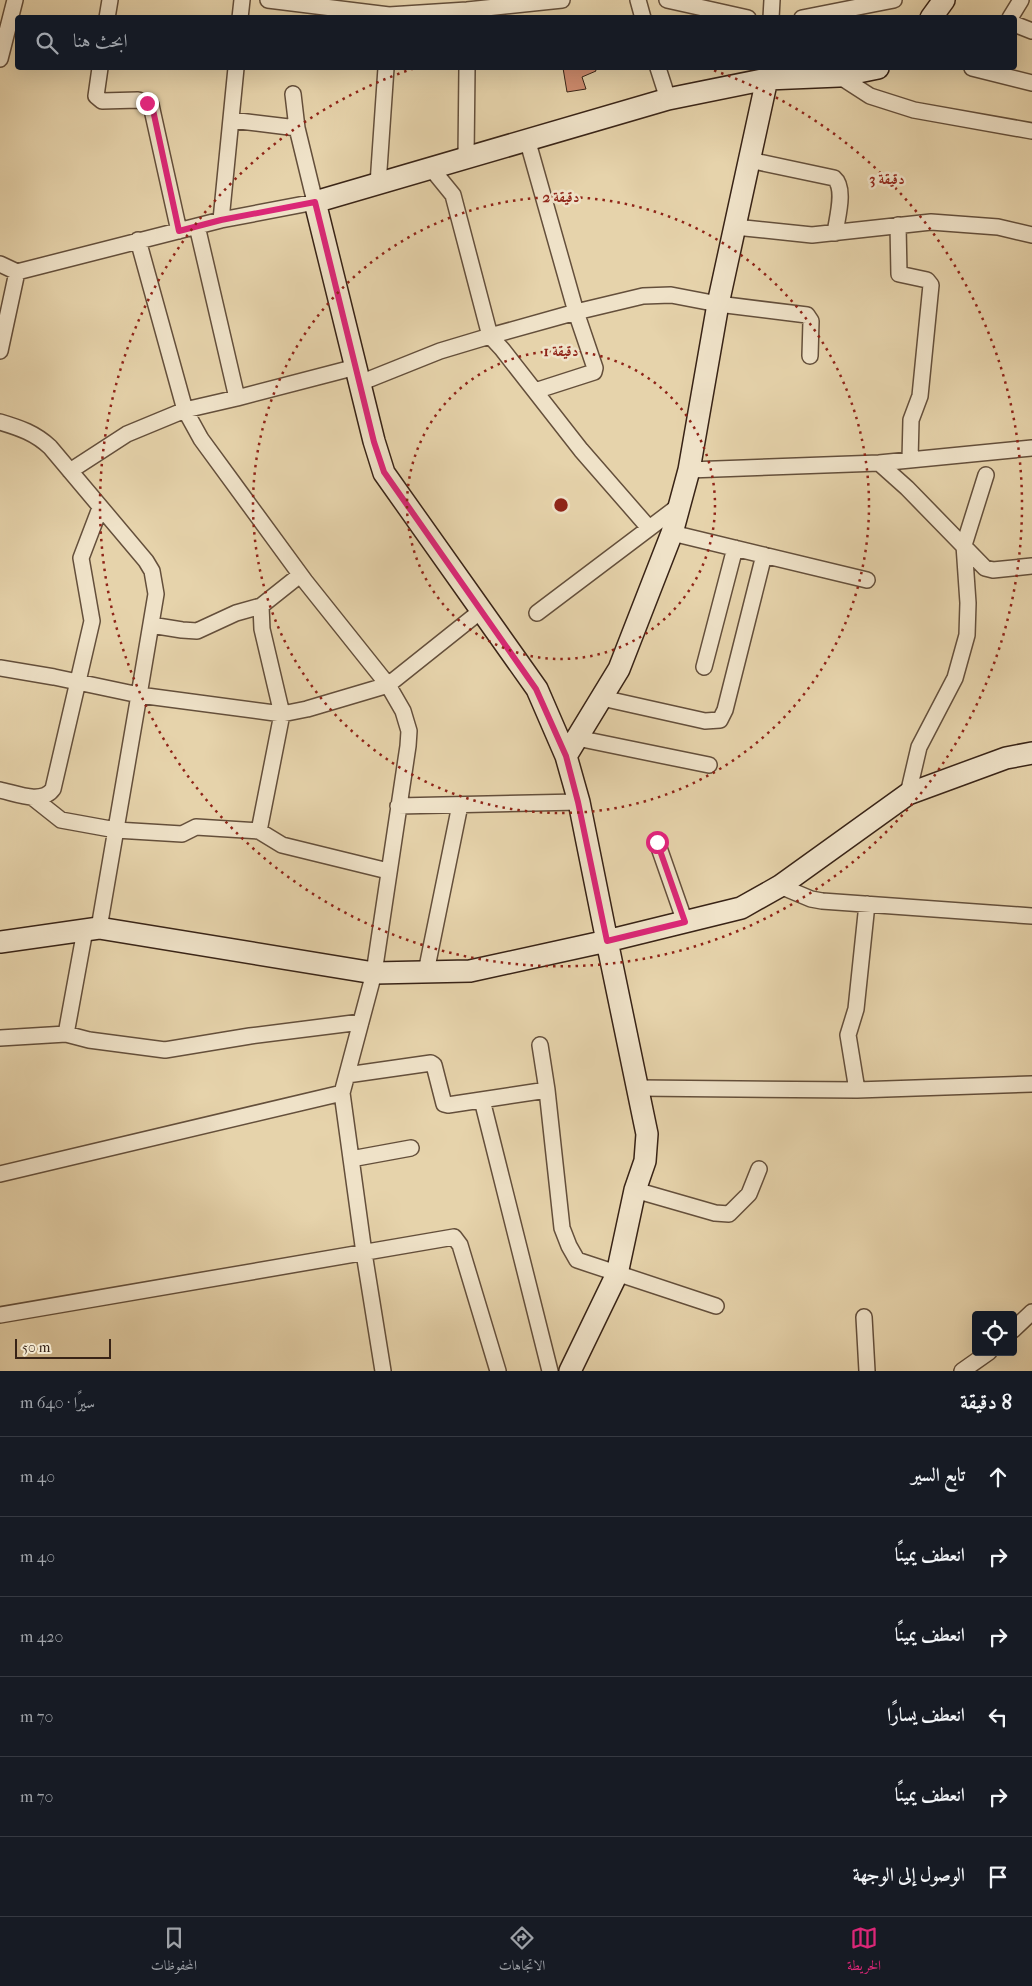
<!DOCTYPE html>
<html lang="ar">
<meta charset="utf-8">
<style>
body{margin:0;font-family:"IM FELL French Canon",Amiri,serif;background:#242831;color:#f1f3f6;direction:rtl}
.controls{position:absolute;right:15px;bottom:15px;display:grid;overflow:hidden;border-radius:5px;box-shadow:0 5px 20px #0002}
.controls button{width:45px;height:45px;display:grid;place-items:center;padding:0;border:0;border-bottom:1px solid #363941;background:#171b24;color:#f1f3f6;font:25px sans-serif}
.scale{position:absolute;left:15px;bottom:12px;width:96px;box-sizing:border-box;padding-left:5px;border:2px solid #382316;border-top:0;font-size:14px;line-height:18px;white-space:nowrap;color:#382316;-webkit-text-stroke:4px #efe2c8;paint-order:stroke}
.stop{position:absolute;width:15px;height:15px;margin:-11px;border:4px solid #db2777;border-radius:50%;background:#fff}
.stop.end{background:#db2777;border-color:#fff;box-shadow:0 1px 5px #0008}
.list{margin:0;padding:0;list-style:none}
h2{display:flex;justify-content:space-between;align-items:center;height:65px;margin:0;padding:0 20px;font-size:21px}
h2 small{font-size:16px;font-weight:400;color:#9ea1a6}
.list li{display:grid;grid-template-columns:32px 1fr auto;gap:15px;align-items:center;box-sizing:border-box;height:80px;padding:0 20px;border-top:1px solid #363941}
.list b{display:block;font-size:19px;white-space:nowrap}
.list em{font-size:16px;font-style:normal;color:#9ea1a6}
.icon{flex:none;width:28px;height:28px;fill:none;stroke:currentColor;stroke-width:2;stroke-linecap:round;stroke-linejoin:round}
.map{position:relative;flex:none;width:1032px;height:1371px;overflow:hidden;direction:ltr}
.search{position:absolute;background:#171b24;box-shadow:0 5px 20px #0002;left:15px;right:15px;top:15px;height:55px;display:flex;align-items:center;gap:12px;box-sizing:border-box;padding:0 18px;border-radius:5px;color:#9ea1a6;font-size:19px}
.sheet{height:545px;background:#171b24}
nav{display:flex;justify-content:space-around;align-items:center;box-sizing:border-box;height:70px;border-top:1px solid #363941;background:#171b24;font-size:14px;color:#9ea1a6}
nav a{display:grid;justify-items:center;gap:2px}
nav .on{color:#db2777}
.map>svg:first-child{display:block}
</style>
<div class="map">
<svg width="1032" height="1371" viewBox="0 0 1032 1371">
<rect width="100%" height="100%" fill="#e6d3ab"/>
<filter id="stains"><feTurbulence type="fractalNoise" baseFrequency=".004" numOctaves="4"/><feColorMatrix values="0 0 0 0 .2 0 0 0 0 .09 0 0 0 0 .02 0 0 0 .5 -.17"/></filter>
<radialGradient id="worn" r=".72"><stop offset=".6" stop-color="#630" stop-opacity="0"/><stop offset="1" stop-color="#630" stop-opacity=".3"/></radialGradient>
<path fill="#d08c6f" stroke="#382316" d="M563,68H595L596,71L582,77L586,89L567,92Z"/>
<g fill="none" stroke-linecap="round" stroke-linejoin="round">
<defs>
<path id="street" d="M268,0L389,15L467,10L562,0
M638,0L643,18
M667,0L748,18
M107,18L110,0
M240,18L242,0
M771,18L772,0
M802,18L894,0
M1010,18L1021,0
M1014,24L1032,31
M0,59L15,0
M100,68L96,96L102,101L138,100L151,105L179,231
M658,68L668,99
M972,68L1032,83
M839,76L870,96L914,110L1032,131
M293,94L297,128
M527,139L576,312L595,368L594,372L535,391
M466,157L467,68
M749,160L834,178C846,188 837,218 835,233
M378,184L386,68
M221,220L236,68
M898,225L899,274L927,280L931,285L920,396L911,420L910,460
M197,226L237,398L356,367
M735,227L812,235L931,222L998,227L1032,235
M0,264L17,272L0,351
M17,272L221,220L315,202L297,128L231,120
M360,383L440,351L490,336L453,195L431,168
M0,422C20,428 35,433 50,447L146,561L152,571L156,594L139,695L282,714L307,709L388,685L482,610
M879,463L907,488L985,568L993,570L1032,566
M689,470L879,463L1032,448
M70,471L127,434L185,410L237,398
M649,528L581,450L502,349L490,336L576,312L643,296L671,295L718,304L807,315L811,321L810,356
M672,533L867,580
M537,613L680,505
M151,625L182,630L197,631L236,613L261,606
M704,667L735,548
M0,668L54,677L139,695L99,928
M602,698L705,721L720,720L725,710L764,555
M577,738L709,765
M0,790C15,793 42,805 53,789L92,621L81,558L100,508
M908,794L919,747L955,678L967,635L968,603L964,545L986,475
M32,797L61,820L116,830L182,834L196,827L259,831L282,845L388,871
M398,806L579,802
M259,831L282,714L262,629L261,606L300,575
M657,842L685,922
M780,886L811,899L822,901L1032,916
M426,972L460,805
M66,1034L85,930
M0,1038L66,1034L89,1040L165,1050L250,1036L361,1022
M540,1045L547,1090L562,1228L569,1246L577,1260L716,1306
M347,1075L431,1063L434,1065L444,1104L448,1105L547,1090
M638,1088L857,1090L1032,1084
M857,1090L848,1035L856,1009L867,904
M342,1093L364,1253L383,1371
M482,1100L550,1371
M351,1159L411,1148
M0,1174L342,1093L374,973L408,746L409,731L403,711L388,685L305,581L201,439L185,410L138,240
M635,1190L715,1213L729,1214L749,1194L759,1169
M0,1315L454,1237L460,1245L498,1371
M864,1317L867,1371
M1013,1330L1032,1312
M962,1371L989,1352"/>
<path id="secondary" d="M931,18L944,0
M767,79L839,76L878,68
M0,942L99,928L374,973L470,971L607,941L579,802L566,756L537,689L384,473L374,441L315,202L668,99L767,79L718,304L689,470L672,533L619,669L566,756
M570,1371L617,1274L635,1190L645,1161L647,1134L607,941L741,908L780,886L908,794L1006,758L1032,753"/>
</defs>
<use href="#street" stroke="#644f3b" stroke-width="18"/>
<use href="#secondary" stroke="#382316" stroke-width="24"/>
<use href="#street" stroke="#efe2c8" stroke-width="15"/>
<use href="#secondary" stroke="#efe2c8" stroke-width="21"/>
</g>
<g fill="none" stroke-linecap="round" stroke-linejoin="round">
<path stroke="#db2777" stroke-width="6" d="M147,103L153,110L179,231L221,220L315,202L374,442L384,472L536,689L566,756L578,802L607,941L685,922L657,842"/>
</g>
<g fill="none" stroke="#8f2418" stroke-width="2.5" stroke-dasharray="2.5 5">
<circle cx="561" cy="505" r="154"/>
<circle cx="561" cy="505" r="308"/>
<path d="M707 68A461 461 0 1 1 415 68"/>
</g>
<circle cx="561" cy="505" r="8" fill="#8f2418" stroke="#efe2c8" stroke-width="2.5"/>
<g font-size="15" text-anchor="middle" font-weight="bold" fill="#8f2418" stroke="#efe2c8" stroke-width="5" stroke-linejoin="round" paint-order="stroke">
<text x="887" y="184">3 دقيقة</text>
<text x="561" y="202">2 دقيقة</text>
<text x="561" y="356">1 دقيقة</text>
</g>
<rect width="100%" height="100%" filter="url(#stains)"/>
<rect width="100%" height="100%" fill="url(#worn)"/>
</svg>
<div class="controls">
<button><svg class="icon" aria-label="locate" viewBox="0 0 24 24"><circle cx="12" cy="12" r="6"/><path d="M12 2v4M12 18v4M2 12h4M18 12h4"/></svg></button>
</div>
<div class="scale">50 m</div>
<div class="stop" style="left:657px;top:842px"></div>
<div class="stop end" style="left:147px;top:103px"></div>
<div class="search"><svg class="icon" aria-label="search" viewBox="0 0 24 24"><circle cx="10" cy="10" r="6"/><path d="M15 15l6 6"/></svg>ابحث هنا</div>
</div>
<section class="sheet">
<h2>8 دقيقة<small>سيرًا · 640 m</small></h2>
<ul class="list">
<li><svg class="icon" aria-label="ahead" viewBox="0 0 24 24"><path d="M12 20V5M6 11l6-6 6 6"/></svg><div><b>تابع السير</b></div><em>40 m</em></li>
<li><svg class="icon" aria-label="right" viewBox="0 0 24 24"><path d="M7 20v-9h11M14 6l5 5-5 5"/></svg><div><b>انعطف يمينًا</b></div><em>40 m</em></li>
<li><svg class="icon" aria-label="right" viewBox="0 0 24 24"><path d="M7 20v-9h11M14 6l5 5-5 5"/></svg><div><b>انعطف يمينًا</b></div><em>420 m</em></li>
<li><svg class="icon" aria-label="left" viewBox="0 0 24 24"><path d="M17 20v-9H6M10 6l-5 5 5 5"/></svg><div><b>انعطف يسارًا</b></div><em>70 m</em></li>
<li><svg class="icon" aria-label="right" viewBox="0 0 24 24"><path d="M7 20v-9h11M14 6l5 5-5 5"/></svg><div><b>انعطف يمينًا</b></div><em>70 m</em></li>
<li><svg class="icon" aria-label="arrive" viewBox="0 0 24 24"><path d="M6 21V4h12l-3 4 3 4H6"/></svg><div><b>الوصول إلى الوجهة</b></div></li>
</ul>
</section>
<nav>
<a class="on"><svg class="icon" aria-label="map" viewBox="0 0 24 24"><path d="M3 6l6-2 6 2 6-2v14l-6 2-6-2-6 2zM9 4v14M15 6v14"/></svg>الخريطة</a>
<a><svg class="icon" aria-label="directions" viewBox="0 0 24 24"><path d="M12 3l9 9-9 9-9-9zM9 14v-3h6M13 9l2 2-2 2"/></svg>الاتجاهات</a>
<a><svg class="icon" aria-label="saved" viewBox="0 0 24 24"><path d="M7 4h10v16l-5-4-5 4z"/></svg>المحفوظات</a>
</nav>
